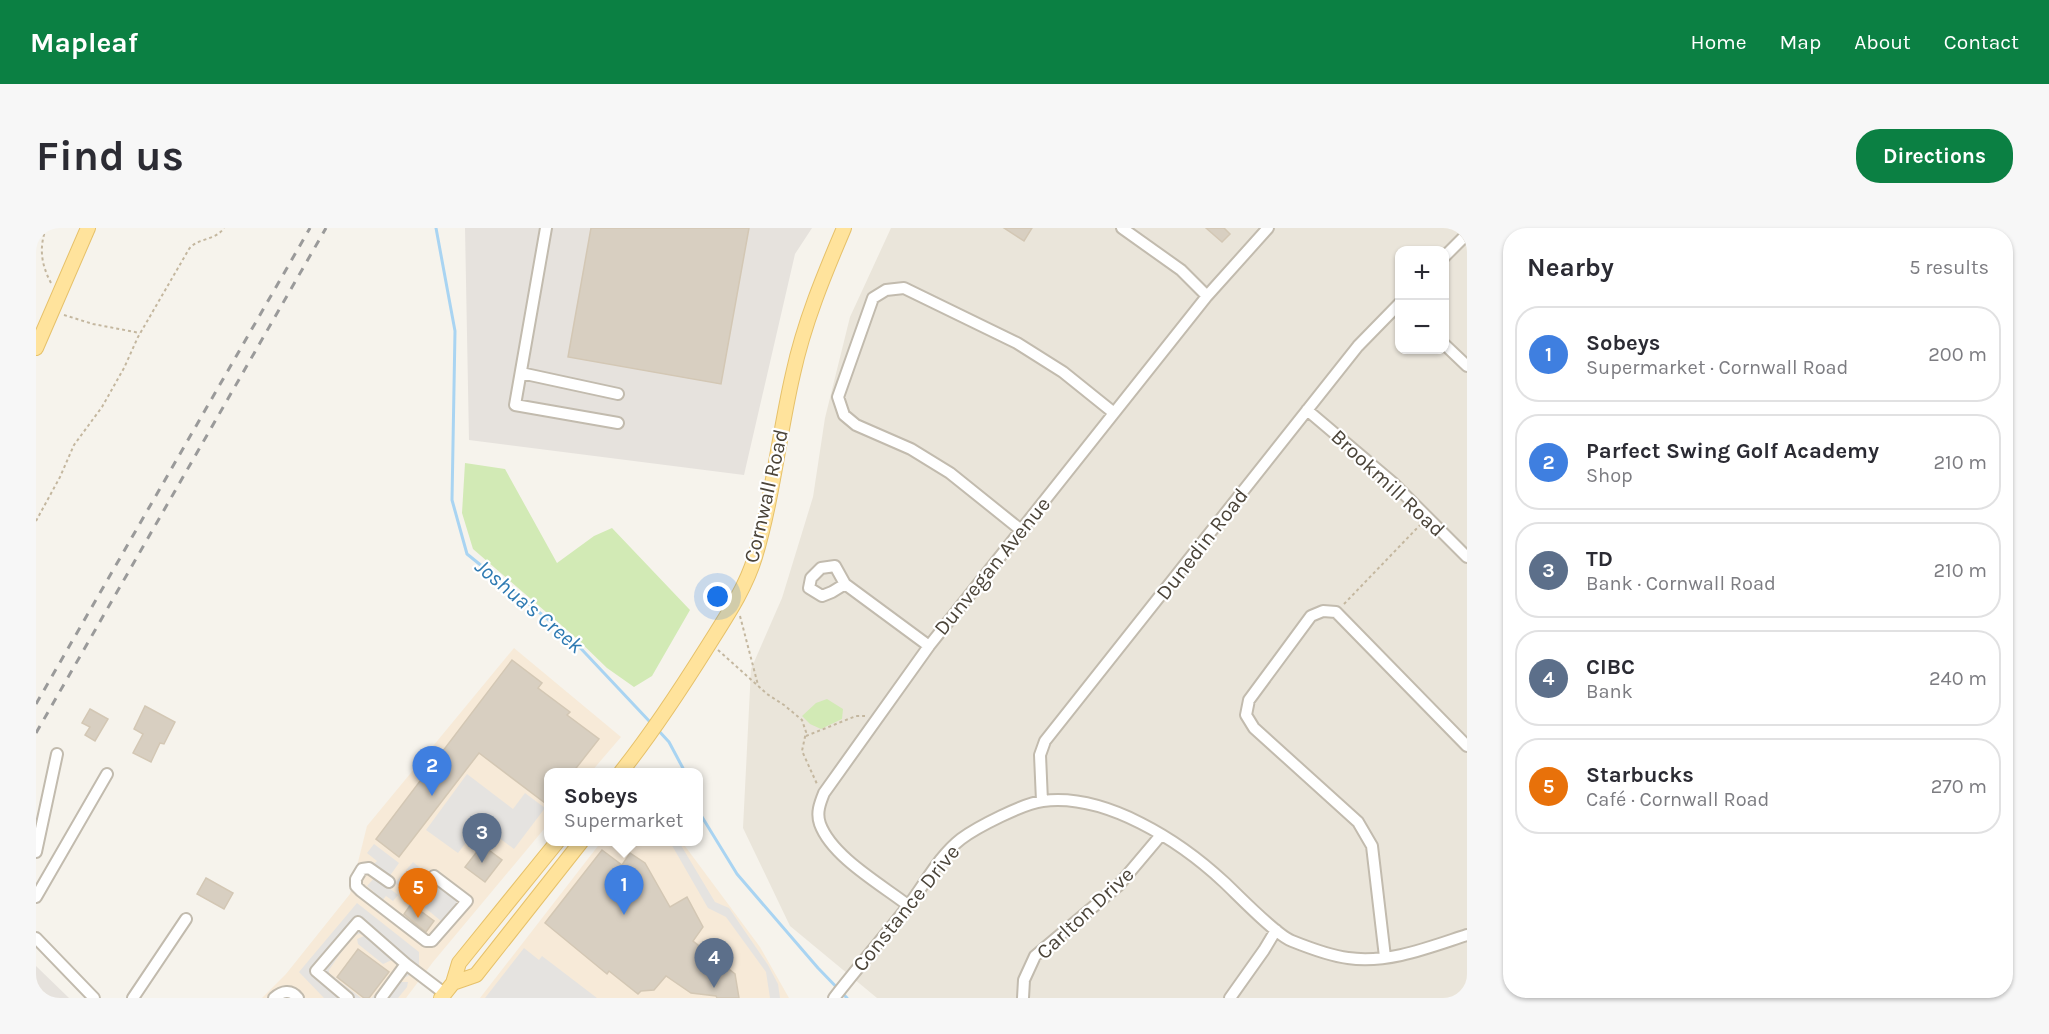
<!DOCTYPE html>
<meta charset="utf-8">
<style>
body{margin:0;font-family:Karla,sans-serif;background:#f7f7f7;color:#2b2b33}
.controls{position:absolute;right:18px;top:18px;display:grid;overflow:hidden;border-radius:12px;box-shadow:0 2px 4px #0004}
.controls button{width:54px;height:54px;display:grid;place-items:center;padding:0;border:0;border-bottom:2px solid #e1e1e2;background:#fff;color:#2b2b33;font:30px sans-serif}
.you{position:absolute;left:682px;top:369px;width:21px;height:21px;margin:-15px;border:4px solid #fff;border-radius:50%;background:#1a73e8;box-shadow:0 0 0 9px #1a73e833}
.badge{display:grid;place-items:center;width:39px;height:39px;border-radius:50%;background:#0b8043;color:#fff;font-size:20px;font-weight:700}
.pin{position:absolute;translate:-50% -50px;filter:drop-shadow(0 2px 3px #0008)}
.pin::after{content:'';position:absolute;top:32px;width:21px;height:18px;background:inherit;clip-path:polygon(0 0,100% 0,50% 100%)}
.popup{position:absolute;left:508px;top:540px;width:159px;height:78px;box-sizing:border-box;display:grid;place-content:center;border-radius:12px;background:#fff;filter:drop-shadow(0 2px 4px #0005);font-size:20px;white-space:nowrap;color:#7c7c81}
.popup b{font-size:22px;color:#2b2b33}
.popup::after{content:'';position:absolute;left:50%;top:100%;margin-left:-12px;border:12px solid transparent;border-top-color:#fff}
.list{margin:0;padding:0;list-style:none}
h2{display:flex;justify-content:space-between;align-items:center;height:78px;margin:0;padding:0 24px;font-size:26px}
h2 small{font-size:20px;font-weight:400;color:#7c7c81}
.list li{display:grid;grid-template-columns:39px 1fr auto;gap:18px;align-items:center;box-sizing:border-box;height:96px;margin:0 12px 12px;padding:0 12px;border:2px solid #e1e1e2;border-radius:24px}
.list b{display:block;font-size:22px;white-space:nowrap}
.list p{margin:0;font-size:20px;white-space:nowrap;color:#7c7c81}
.list em{font-size:20px;font-style:normal;color:#7c7c81}
.map{position:relative;flex:none;width:1431px;height:770px;overflow:hidden;border-radius:24px}
header{display:flex;align-items:center;gap:36px;box-sizing:border-box;height:84px;padding:0 30px;background:#0b8043;color:#fff}
header strong{font-size:28px}
nav{display:flex;gap:33px;margin-inline-start:auto;font-size:21px}
.intro{display:flex;align-items:center;justify-content:space-between;box-sizing:border-box;height:144px;padding:0 36px}
h1{margin:0;font-size:42px}
.button{padding:15px 27px;border-radius:24px;background:#0b8043;color:#fff;font-size:21px;font-weight:700}
main{display:flex;gap:36px;padding:0 36px}
aside{flex:1;background:#fff;border-radius:24px;box-shadow:0 2px 4px #0004}
.map>svg:first-child{display:block}
</style>
<header>
<strong>Mapleaf</strong>
<nav><a>Home</a><a>Map</a><a>About</a><a>Contact</a></nav>
</header>
<div class="intro"><h1>Find us</h1><a class="button">Directions</a></div>
<main>
<div class="map">
<svg width="1431" height="770" viewBox="0 0 1431 770">
<rect width="100%" height="100%" fill="#f6f3ec"/>
<path fill="#eae5da" fill-rule="evenodd" d="M855,0H1431V770H841L754,698L707,600L715,441L746,370L777,269L789,190L814,89ZM1364,22H1408V122H1364Z"/>
<path fill="#f7ead8" d="M478,420L585,509L555,544H513V595L397,734L370,770H226L250,746L314,666L331,598Z
M565,614H646L724,719L753,770H444Z"/>
<path fill="#e6e2dd" d="M429,0H776L759,26L708,247L433,212Z
M0,738L33,770H0Z"/>
<path fill="#d2eab5" d="M429,235L469,241L521,335L558,308L576,300L654,382L616,448L598,459L571,440L539,409L437,321L426,285Z
M791,471L807,481L806,491L785,501L774,496L766,488L780,475Z"/>
<path fill="#e5e3e0" d="M431,546L477,581L489,565L509,580L478,621L444,596L422,625L390,602Z
M634,614H643L679,674L693,680L732,737L742,756L744,770H734L730,744L690,689L672,680Z
M338,616L363,635L353,649L337,637L341,633L331,625Z
M377,634L423,672L405,693L359,655Z
M339,649L362,667L357,673L350,668L345,674L336,667L338,664L331,658Z
M321,675L383,724V737L372,748L363,752V754H372L371,759L362,770H336L360,740L361,736L358,731L347,736L322,716L321,711L328,708L324,706L317,707L293,742V745L325,770H288L263,744Z
M488,720L503,732L506,728L561,770H449Z"/>
<g fill="none" stroke-linecap="round" stroke-linejoin="round">
<path stroke="#a9d4f2" stroke-width="3" d="M400,0L419,103L416,272L431,326L535,410L615,495
M622,502L633,514L649,544
M663,584L701,646L782,740L811,770"/>
</g>
<path fill="#d8cfc1" stroke="#d3c7b4" stroke-width="1.5" d="M555,0H713L685,156L532,129Z
M968,0H996L988,13Z
M1170,0H1188L1194,6L1186,14Z
M476,432L506,455L502,460L534,484L531,487L563,511L537,544H513V578L443,525L363,629L340,611Z
M109,478L139,494L128,516L124,515L115,534L97,525L107,506L98,501Z
M54,481L72,491L59,513L49,507L54,499L46,495Z
M446,617L466,632L449,654L429,639Z
M566,622L586,637L594,625L609,635L634,679L651,669L667,699L657,713L699,746L703,770H681L680,768L655,765L630,748L618,762L605,763L602,766L573,743L571,746L509,695Z
M170,650L197,665L188,681L161,666Z
M375,676L398,693L390,704L368,686Z
M322,721L353,744L333,770H328L301,749Z"/>
<g fill="none" stroke-linecap="round" stroke-linejoin="round">
<defs>
<path id="minor" d="M510,0L479,177L582,195
M1086,0L1145,42L1171,68
M1408,29L1431,6
M1408,116L1431,138
M485,145L582,166
M1271,182L1356,254L1431,329
M985,302L914,245L875,221L820,197L808,187L802,169L837,70L850,62L868,60L981,115L1027,144L1078,185
M809,356L796,364L786,368L773,360L775,350L785,340L799,338L809,356L893,418
M1006,573L1004,527L1009,513L1322,118L1364,75
M0,624L21,526
M353,654L333,640L326,641L320,651V658L325,663L390,713H396L431,673L398,648
M0,669L71,546
M873,678C846,657 796,629 784,596C780,585 784,575 788,565L893,418L1171,68L1232,0
M0,710L58,770
M1349,729L1336,618L1322,594L1218,500L1210,487L1213,472L1275,388L1287,383L1300,384L1431,518
M97,770L150,691
M238,770C246,763 255,761 262,770
M312,770L280,743L322,694L370,736L408,765
M345,770L370,736
M798,770C822,739 848,709 872,678C889,656 903,628 925,611C941,599 988,575 1007,573C1070,565 1144,613 1188,654C1202,667 1240,707 1256,713C1271,719 1295,728 1312,730C1352,736 1394,719 1431,707
M987,770L988,752L999,728L1082,658L1125,607
M1194,770L1228,722L1240,702"/>
<path id="major" d="M0,120L52,0
M585,544C616,505 643,464 670,421C688,392 709,362 719,329C737,269 743,206 757,146C768,95 788,47 808,0
M417,755L440,747L545,614
M405,770L417,755L423,735L521,614"/>
</defs>
<use href="#minor" stroke="#c2bbae" stroke-width="14"/>
<use href="#major" stroke="#e6c16a" stroke-width="16"/>
<path stroke="#c4b79f" stroke-width="2" stroke-dasharray="3 3" stroke-linecap="butt" d="M10,0C3,20 5,36 15,55
M28,87L57,96L104,105
M0,293L24,249L38,217L66,179L88,140L102,109L153,21C161,10 179,13 188,0
M1308,376L1385,296
M704,388L722,457
M682,422L731,466L748,477L766,492L770,504L766,523L781,556
M770,508L820,488H829"/>
<use href="#minor" stroke="#fff" stroke-width="10"/>
<use href="#major" stroke="#ffe39c" stroke-width="14"/>
<path stroke="#9a9a9a" stroke-width="3" stroke-dasharray="8 8" stroke-linecap="butt" d="M0,476L274,0
M0,505L290,0"/>
</g>
<g text-anchor="middle" dominant-baseline="central" stroke-width="4.5" stroke-linejoin="round" paint-order="stroke">
<g font-size="21" fill="#4b4439" stroke="#fff">
<text transform="translate(1352 255) rotate(43)">Brookmill Road</text>
<text transform="translate(730 268) rotate(-77)">Cornwall Road</text>
<text transform="translate(1166 316) rotate(-52)">Dunedin Road</text>
<text transform="translate(956 338) rotate(-51)">Dunvegan Avenue</text>
<text transform="translate(870 680) rotate(-51)">Constance Drive</text>
<text transform="translate(1049 685) rotate(-43)">Carlton Drive</text>
</g>
<g font-size="22" font-style="italic" fill="#2e7ab2" stroke="#fff">
<text transform="translate(493 378) rotate(40)">Joshua's Creek</text>
</g>
</g>
</svg>
<div class="controls">
<button>+</button>
<button>−</button>
</div>
<div class="you"></div>
<div class="pin badge" style="left:588px;top:687px;background:#3f7fe0">1</div>
<div class="popup"><b>Sobeys</b>Supermarket</div>
<div class="pin badge" style="left:396px;top:568px;background:#3f7fe0">2</div>
<div class="pin badge" style="left:446px;top:635px;background:#5c6f8a">3</div>
<div class="pin badge" style="left:678px;top:760px;background:#5c6f8a">4</div>
<div class="pin badge" style="left:382px;top:690px;background:#e8710a">5</div>
</div>
<aside>
<h2>Nearby<small>5 results</small></h2>
<ul class="list">
<li><span class="badge" style="background:#3f7fe0">1</span><div><b>Sobeys</b><p>Supermarket · Cornwall Road</p></div><em>200 m</em></li>
<li><span class="badge" style="background:#3f7fe0">2</span><div><b>Parfect Swing Golf Academy</b><p>Shop</p></div><em>210 m</em></li>
<li><span class="badge" style="background:#5c6f8a">3</span><div><b>TD</b><p>Bank · Cornwall Road</p></div><em>210 m</em></li>
<li><span class="badge" style="background:#5c6f8a">4</span><div><b>CIBC</b><p>Bank</p></div><em>240 m</em></li>
<li><span class="badge" style="background:#e8710a">5</span><div><b>Starbucks</b><p>Café · Cornwall Road</p></div><em>270 m</em></li>
</ul>
</aside>
</main>
